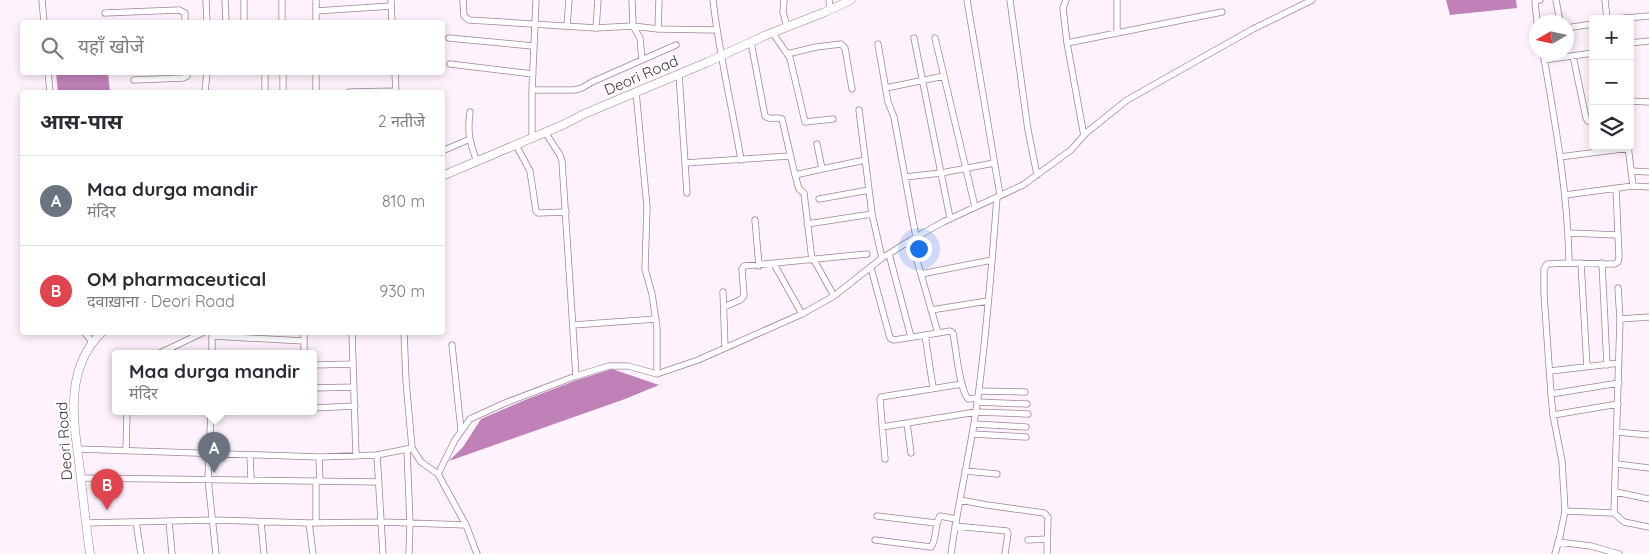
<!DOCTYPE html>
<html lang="hi">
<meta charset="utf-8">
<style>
body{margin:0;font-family:Quicksand,"Noto Sans Devanagari",sans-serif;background:#f7f7f7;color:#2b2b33}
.controls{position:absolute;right:15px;top:15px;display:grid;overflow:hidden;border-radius:5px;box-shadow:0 2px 8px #0003}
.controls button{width:45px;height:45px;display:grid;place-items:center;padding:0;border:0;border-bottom:1px solid #e1e1e2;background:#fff;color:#2b2b33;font:25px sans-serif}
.compass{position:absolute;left:1529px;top:15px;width:45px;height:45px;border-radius:50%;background:#fff;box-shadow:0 2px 8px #0003;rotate:261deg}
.you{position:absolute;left:918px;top:248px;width:18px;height:18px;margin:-12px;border:4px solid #fff;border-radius:50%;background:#1a73e8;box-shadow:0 0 0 8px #1a73e833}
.badge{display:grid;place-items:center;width:32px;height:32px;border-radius:50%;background:#2563eb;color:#fff;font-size:16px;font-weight:700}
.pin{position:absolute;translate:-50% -41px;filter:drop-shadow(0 1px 2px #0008)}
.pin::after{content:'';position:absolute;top:26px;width:18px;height:15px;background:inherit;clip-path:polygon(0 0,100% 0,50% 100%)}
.popup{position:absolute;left:112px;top:350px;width:205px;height:65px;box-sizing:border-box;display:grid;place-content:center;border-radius:5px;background:#fff;filter:drop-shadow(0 1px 4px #0005);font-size:16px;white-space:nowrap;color:#7c7c81}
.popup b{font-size:19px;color:#2b2b33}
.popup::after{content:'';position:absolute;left:50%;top:100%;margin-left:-10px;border:10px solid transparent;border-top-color:#fff}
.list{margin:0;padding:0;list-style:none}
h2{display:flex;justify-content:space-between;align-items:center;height:65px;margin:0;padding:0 20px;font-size:21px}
h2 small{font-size:16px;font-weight:400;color:#7c7c81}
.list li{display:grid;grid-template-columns:32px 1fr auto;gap:15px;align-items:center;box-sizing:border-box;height:90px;padding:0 20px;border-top:1px solid #e1e1e2}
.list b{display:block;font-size:19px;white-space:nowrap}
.list p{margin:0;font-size:16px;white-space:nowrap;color:#7c7c81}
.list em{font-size:16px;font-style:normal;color:#7c7c81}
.icon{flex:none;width:28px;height:28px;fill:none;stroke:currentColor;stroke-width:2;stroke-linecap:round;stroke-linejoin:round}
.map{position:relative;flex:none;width:1649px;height:554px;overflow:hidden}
.search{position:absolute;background:#fff;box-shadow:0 2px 8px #0003;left:20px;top:20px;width:425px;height:55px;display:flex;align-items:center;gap:12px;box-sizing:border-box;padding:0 18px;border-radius:5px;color:#7c7c81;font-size:19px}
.panel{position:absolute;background:#fff;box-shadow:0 2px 8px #0003;left:20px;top:90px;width:425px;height:245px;border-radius:5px}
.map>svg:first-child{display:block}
</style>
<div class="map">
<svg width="1649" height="554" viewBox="0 0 1649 554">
<rect width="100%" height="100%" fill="#fef2fc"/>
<path fill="#bf81b7" d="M1446,0H1516L1517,8L1450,15Z
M56,73H108L110,92H58Z
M612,369L659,385L625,399L449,461L463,447L481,419L525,400L577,380Z"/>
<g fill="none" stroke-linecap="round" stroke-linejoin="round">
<defs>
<path id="minor" d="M42,0L44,22
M206,0L207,22
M225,0L226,22
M244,0V22
M282,0V22
M316,0V22
M391,0L392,22
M463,0L464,16L469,20L596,28L633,26L632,0
M713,0C719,54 732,106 741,160
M784,0L783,12L787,27
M829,0L830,10
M967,0L1000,195
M1010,0L1028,130L1037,175
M1066,0L1063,8L1067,43L1084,136
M1556,0L1560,22
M1605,0L1607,19
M316,11L391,6
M105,13L179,10L185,13V22
M1613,19L1649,16
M1537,22L1535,2L1540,0
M567,26L569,0
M633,26L658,29L716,30
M633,26L640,38L642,60
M596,28L598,0
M1566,28L1593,24
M658,29L659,0
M772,32L790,58L805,122L833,119
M1117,33V0
M449,38L533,46
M914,38L950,218
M935,38L975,207
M751,42L765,116C770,121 776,116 782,119L795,175L822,169L817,144
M1067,43L1222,12
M1630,43L1649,41
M878,44L888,102L894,117L916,237
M1543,52C1555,122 1568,193 1569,263L1547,264L1544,269V294L1551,394L1553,415L1562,461L1565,511L1560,536L1555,554
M787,54L816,47L841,44L845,48L852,89
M1573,56L1586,118L1588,121H1593
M1544,60L1593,53
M450,64L533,74
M48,72L50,92
M265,72V92
M283,72V92
M395,72L396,92
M679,74L687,193
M134,80L183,78L187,76V72
M886,88L944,76
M532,90H574L582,88L592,82L676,45
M205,92L207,72
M316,92V72
M349,92L396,91
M636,92L647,207L645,269L652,294L657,328V374
M1630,101L1649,102
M859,110L872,214L882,258
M470,112C467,134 470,142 477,162
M545,132L560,155L562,161L576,376
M532,137V90L536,0
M516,145L530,171L536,211L538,213L566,212
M1628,146L1633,186
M442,151L470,139
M1560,157L1629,148
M685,163L790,156
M822,169L865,160
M1631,171L1649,172
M795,175L799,189L804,193L812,260
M905,177L941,173L994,163
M1565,195L1633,186L1649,187
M819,199L869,190
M755,220L759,266
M807,224L872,214
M1569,233L1618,235
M911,240L938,333L950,331L953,333C956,348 959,388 968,399L978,398
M889,254L911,337
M814,260L834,296
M1569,263L1614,264L1618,262L1619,257L1616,188
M1581,263L1587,367
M1602,263L1607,365
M774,264L802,314
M871,268L890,338L894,340L938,333
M921,274L992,260
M723,292L725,348
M724,307L740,300L744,296L742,269L744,266L867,254
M931,310L988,301
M1620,319L1649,317
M573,325L656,319
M84,332L93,343
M352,332L356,456
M404,332L406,381L412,448L421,462L438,474L466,525L477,554
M925,335L933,388
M212,336L304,341
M452,345L461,430
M158,354L204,332
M212,354V334
M304,354V332
M313,365L353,364
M1550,371L1619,363
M313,388L354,387
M979,391L1025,392
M1551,394L1619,383
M977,402L1027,404
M313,408L355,406
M211,412L208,479L216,554
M1553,415L1618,404
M907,423L911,453
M974,424L1026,427
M882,427L976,412L1028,414
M1617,432L1649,435
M972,434L1026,437
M77,449L320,457L377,455L412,448
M126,450L127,412
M407,450L410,523L409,554
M250,455L251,479
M377,455L383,554
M319,457L320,481
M885,459L880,399L881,397L962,384
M1617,464L1649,468
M965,471L997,474
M438,474L455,440L470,419L505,403L576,376L609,366H628L657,374L698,360L802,314L834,296L882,258L911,240L943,222L1023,185L1071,150L1086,133L1127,100L1253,29L1312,0
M81,478L379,482
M316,481V523
M1616,492L1649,499
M960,500L987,505L1044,513L1048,517L1047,554
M1565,511L1614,513L1624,522L1649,527
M1614,513L1620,319L1618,288
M877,516L936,523
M169,521L172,554
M136,522L141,554
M261,522L264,554
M86,523L213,520L309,523L382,522L466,525
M309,523L313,554
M955,526L1007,531L1008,534L1005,554
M875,540L931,547C937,540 934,526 940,516L956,519
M1028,540L1047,539
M1558,542L1591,546L1619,554
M951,554C958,501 971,450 978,397C987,330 992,263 997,197"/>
<path id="tertiary" d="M442,176L565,124L584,114L708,62L764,36L825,12L851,0
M90,554C86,526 83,498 80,470C74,423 63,370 102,332"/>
</defs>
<use href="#minor" stroke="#9f849b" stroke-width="7"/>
<use href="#tertiary" stroke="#9f849b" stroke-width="9"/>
<use href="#minor" stroke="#fff" stroke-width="5.5"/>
<use href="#tertiary" stroke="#fff" stroke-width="8"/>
</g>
<g text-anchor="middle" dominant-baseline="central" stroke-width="4.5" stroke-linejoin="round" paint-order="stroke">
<g font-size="15" fill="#3f343e" stroke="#fff">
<text transform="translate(641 75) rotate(-23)">Deori Road</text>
<text transform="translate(64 441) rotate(-94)">Deori Road</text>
</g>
</g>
</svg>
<div class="controls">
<button>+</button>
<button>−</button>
<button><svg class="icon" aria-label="layers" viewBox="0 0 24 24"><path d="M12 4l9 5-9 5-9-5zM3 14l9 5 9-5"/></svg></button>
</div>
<svg class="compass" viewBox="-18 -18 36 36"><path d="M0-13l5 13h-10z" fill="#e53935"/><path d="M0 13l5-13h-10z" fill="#7c7c81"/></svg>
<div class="you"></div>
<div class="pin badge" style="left:214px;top:473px;background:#6b7280">A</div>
<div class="popup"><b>Maa durga mandir</b>मंदिर</div>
<div class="pin badge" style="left:107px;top:510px;background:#e0444e">B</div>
<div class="search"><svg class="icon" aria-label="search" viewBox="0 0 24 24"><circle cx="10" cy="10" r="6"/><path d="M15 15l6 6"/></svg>यहाँ खोजें</div>
<section class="panel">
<h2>आस-पास<small>2 नतीजे</small></h2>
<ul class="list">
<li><span class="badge" style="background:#6b7280">A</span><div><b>Maa durga mandir</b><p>मंदिर</p></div><em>810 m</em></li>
<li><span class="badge" style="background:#e0444e">B</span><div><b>OM pharmaceutical</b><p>दवाख़ाना · Deori Road</p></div><em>930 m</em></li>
</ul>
</section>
</div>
